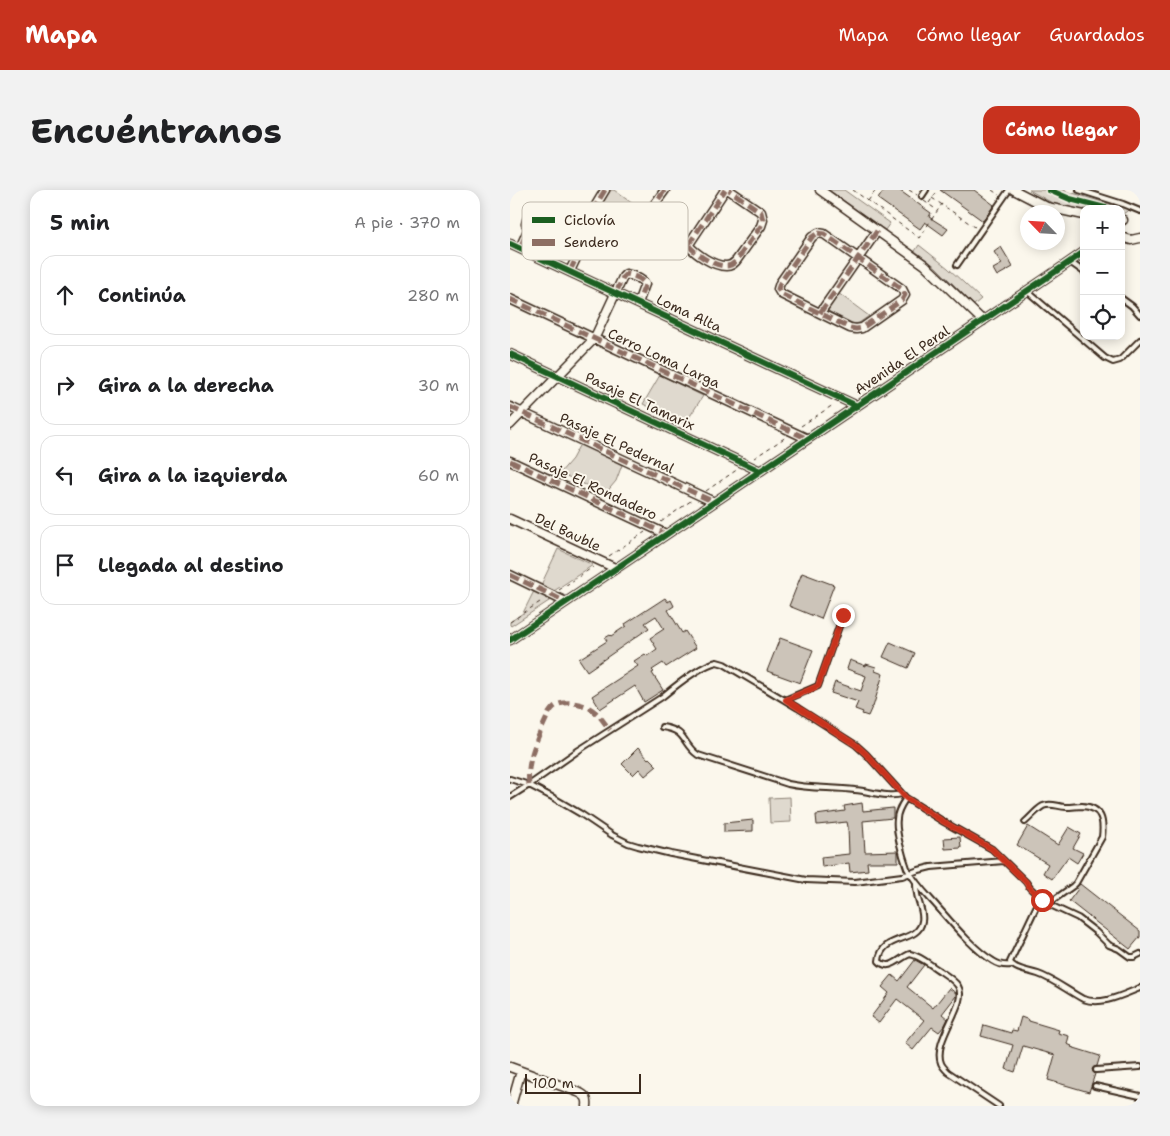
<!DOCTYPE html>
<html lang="es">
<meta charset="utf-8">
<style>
body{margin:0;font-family:"Shantell Sans",sans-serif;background:#f2f2f2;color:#202124}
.controls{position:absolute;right:15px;top:15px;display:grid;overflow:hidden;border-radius:10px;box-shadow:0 2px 12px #0003}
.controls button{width:45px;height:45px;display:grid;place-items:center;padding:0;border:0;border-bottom:1px solid #e0e0e0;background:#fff;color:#202124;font:25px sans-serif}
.compass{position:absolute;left:510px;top:15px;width:45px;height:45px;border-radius:50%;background:#fff;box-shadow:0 2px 12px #0003;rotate:295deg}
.scale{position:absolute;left:15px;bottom:12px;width:116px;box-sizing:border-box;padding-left:5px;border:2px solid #3b2a1e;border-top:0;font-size:14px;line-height:18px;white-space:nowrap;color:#3b2a1e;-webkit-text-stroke:4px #fbf7ec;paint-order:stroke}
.stop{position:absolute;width:15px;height:15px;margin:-11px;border:4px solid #c8321e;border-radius:50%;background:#fff}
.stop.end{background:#c8321e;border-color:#fff;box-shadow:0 1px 5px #0008}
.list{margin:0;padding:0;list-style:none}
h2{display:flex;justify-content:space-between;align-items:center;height:65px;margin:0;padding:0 20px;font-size:21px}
h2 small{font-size:16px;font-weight:400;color:#757577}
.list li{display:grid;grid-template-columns:32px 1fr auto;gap:15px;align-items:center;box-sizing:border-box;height:80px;margin:0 10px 10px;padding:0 10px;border:1px solid #e0e0e0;border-radius:15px}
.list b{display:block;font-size:19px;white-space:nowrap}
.list em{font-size:16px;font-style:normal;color:#757577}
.icon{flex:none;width:28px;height:28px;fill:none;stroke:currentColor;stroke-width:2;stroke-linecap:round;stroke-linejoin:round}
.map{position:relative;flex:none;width:630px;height:916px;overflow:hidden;border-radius:15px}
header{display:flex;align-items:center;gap:30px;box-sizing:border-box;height:70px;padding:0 25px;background:#c8321e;color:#fff}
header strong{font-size:24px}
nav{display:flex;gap:28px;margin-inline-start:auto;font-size:18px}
.intro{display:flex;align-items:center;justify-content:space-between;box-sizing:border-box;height:120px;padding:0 30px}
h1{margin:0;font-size:35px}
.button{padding:12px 22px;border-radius:15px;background:#c8321e;color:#fff;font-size:18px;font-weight:700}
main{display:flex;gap:30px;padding:0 30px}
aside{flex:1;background:#fff;border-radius:15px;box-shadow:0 2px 12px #0003}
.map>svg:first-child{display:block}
</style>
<header>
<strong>Mapa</strong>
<nav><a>Mapa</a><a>Cómo llegar</a><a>Guardados</a></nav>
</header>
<div class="intro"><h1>Encuéntranos</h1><a class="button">Cómo llegar</a></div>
<main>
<aside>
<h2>5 min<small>A pie · 370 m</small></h2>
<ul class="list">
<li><svg class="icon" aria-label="ahead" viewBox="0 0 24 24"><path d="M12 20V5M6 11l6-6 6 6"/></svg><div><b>Continúa</b></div><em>280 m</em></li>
<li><svg class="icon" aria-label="right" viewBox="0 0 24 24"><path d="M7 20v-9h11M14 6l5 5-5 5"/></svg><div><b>Gira a la derecha</b></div><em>30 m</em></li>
<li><svg class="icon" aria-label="left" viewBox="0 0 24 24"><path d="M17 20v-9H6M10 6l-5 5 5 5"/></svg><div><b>Gira a la izquierda</b></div><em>60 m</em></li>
<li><svg class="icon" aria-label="arrive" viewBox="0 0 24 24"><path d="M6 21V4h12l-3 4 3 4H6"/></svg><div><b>Llegada al destino</b></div></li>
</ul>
</aside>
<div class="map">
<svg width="630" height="916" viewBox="0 0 630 916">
<rect width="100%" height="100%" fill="#fbf7ec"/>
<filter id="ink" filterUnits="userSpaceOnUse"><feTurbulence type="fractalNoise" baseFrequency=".02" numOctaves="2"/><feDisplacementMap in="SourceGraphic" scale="10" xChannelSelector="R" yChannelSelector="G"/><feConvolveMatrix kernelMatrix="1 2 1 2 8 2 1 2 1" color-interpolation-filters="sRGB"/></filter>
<g filter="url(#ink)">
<path fill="#dfd9ce" stroke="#8d8276" d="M101,0H104L131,20L124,29L92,12Z
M319,0H334L380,33L375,40Z
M519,0H553L619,20L611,25V19H574V21L544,14Z
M409,55L438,78L471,109L464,115L426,77L405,61Z
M328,103L359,126L349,133L344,134L320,122L318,120V117Z
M150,185L193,206L175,234L133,214Z
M70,254L112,275L106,291L95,304L50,283L62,269Z
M48,359L83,375L44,401L31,395Z
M24,401L42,409L1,436L0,435V432L13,423Z
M280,607L281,632L260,633L259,608Z"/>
<path fill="#ccc4b9" stroke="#3b2a1e" d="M374,0H389L421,23L419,27L438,39L433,45L415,32L410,39L368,9Z
M430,0H464L484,15L473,31Z
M491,57L503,77L487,86L483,79L492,74L484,62Z
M292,383L324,395L311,429L279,416Z
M155,408L158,412L161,410L164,416L158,420L172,443L175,441L186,458L156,477L153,473L142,480L144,482L142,483L153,500L134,512L125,496L90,519L82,506L128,476L124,471L135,464L137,466L147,459L140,448L154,439L146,426L135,433L139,438L77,481L69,469L97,451L95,448L100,445L101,446L116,436L115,434Z
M270,448L303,460L290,493L257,481Z
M380,452L405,463L398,478L373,467Z
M340,470L356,476V474L366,477L365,481L373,484L363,517H362L358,526L352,524L353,522L345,519L348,512L321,503L325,492L351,501L356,486L337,479Z
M128,558L138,569L139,568L147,576L135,586L129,579L123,585L112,574Z
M352,613L353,621L383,618V628L353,631L355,662L388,661V672H357L358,680L340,682L339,673L312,677L311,667L339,664L338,637L337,632L307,635L306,625L335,621L334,616Z
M243,630V641L214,642V633Z
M518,636L548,655L559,637L571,644L563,658L573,663L567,673L558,667L542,689L533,683L538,674L507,655Z
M450,647L451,658L435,659L434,648Z
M570,694L630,741V747L620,759L559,711L568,699L566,698Z
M405,770L414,775L397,797L423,818L439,798L446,803V806L432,824L438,829L435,835L429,842L422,837L403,860L395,853L414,830L387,809L369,833L361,827L379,803L372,797L382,785L389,791Z
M511,827L519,830V831L549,840L548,843L559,846L557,854L562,856L561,857L590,866L587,876L584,877L582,879L583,882L585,884L579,902L538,890L545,865L513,856L505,882L496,879L503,855L471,846L474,835L501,843L502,840L507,841Z"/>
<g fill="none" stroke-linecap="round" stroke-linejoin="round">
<defs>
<path id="lane" d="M569,0L613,14L630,21
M412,6L416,0
M560,72L574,82
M447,75L499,0
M517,101L595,168L603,172L610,170L630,150
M611,108L622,116L630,125
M275,510L308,496L333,425
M152,537C178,541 171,553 188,565L278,594C300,599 323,597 345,600C360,601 377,608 392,604
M0,589L19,595L42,607L71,624L102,645L118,653L128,656L161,664L296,690L345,692L392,686L409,680L421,677L494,671
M0,607L19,595L69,560L152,507C164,497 192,475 207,472L214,474L288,518L346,555L356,564L396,608L434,632L482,659L516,692L520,698L533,710
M396,608C392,614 387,621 387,629C385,640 393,667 397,678C404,692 415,703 425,714C441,732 463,759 483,771C489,775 494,776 501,775
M515,632C521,627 526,620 533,616C541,612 548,617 556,617C562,617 567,616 572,616C592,617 594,631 592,647L566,693L563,696L538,714
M406,692C406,696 406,700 407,704C408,712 414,723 412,731C409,754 371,743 369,771C379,782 389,768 400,764C411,766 420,775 430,781C436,785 444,790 448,796C459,813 422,850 431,873C432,876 435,879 438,882L489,916
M630,764L624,767H620L609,759L599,755L586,742L568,728L538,714L533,710L530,711L528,713L500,772C505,780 519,781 528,784C543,789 558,801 573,809C592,816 612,805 630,798
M586,880L630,877
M585,896L630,906"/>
<path id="street" d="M95,0L86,15L89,18L126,33H131L173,56L178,55L181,51L215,0
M310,0L415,75L473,131
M504,0L537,17L574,25
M611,31L613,30
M131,33L155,0
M308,43L314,44L392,99L395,105L392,110L352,138L346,139L340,138L271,104L268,99L270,93L302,47Z
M611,47L621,50L630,48
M0,54L347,216
M178,55C186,64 203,76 216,76C221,76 223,74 226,71L251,36L253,30L251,22L219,0
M10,58L19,38L16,34L17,30C20,27 24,27 27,31V35L24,38H19
M60,81L69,62L66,59L67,54L70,51L74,52L77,55V60L73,63L69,62
M0,109L298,249
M310,123L367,41
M0,164L250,281
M0,217L204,312
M0,235L80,153L86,145L113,87L116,84C122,85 132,89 135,94L128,113
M0,271L156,344
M0,329L105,378
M0,385L56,412
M0,450L542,84L574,62
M0,877L68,902C75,905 78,908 77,916
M1,916L11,881"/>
</defs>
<use href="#lane" stroke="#3b2a1e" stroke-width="8"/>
<use href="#street" stroke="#3b2a1e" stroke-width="11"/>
<path stroke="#3b2a1e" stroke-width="1" stroke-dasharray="4 4" stroke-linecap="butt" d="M343,0L409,48L432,14
M399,0L407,5
M482,0L489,5
M422,8L465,37
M358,11L366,0
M414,11L427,20
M419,13L428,0
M291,236L323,215
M244,268L276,247
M196,301L228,279
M151,332L182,310
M99,366L135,342
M49,400L83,377
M0,432L33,410"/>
<use href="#lane" stroke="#fbf7ec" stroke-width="4"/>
<use href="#street" stroke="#fbf7ec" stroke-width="8"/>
<path stroke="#8d6e63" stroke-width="5" stroke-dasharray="10 5" stroke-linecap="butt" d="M95,0L86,15L89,18L126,33H131L173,56L178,55L181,51L215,0
M131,33L155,0
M308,43L314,44L392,99L395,105L392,110L352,138L346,139L340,138L271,104L268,99L270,93L302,47Z
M178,55C186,64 203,76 216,76C221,76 223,74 226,71L251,36L253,30L251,22L219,0
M10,58L19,38L16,34L17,30C20,27 24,27 27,31V35L24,38H19
M60,81L69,62L66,59L67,54L70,51L74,52L77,55V60L73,63L69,62
M106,103L113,87L116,84C122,85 134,89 135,95L128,113
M0,109L298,249
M310,123L367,41
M0,217L204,312
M0,271L156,344
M0,385L56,412
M19,595C16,569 28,547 39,523C40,522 42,518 44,517C53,509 76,513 85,522C91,527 95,534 100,540"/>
<defs>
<path id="cycleway" d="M539,0L560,9L599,19
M0,54L347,216
M0,164L250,281
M0,450L542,84L574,62"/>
</defs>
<use href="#cycleway" stroke="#fbf7ec" stroke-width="9"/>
<use href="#cycleway" stroke="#1b5e20" stroke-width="6"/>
</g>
</g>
<g fill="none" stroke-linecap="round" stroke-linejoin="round" filter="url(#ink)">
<path stroke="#c8321e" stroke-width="6" d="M333,425L308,496L276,510L346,555L356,564L396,608L434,632L482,659L516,692L520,698L532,710"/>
</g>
<g text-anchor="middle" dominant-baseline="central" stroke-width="4" stroke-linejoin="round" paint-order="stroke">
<g font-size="14" fill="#3b2a1e" stroke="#fbf7ec">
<text transform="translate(179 123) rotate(25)">Loma Alta</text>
<text transform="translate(154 168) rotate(25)">Cerro Loma Larga</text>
<text transform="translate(392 170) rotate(-34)">Avenida El Peral</text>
<text transform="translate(130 211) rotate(25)">Pasaje El Tamarix</text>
<text transform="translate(107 253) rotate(25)">Pasaje El Pedernal</text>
<text transform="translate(83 296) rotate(25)">Pasaje El Rondadero</text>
<text transform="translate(58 342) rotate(25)">Del Bauble</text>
</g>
</g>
<rect x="12" y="12" width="166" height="58" rx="8" fill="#fbf7ec" stroke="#c1baae" stroke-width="1"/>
<rect x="22" y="27" width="23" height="6" fill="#1b5e20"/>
<rect x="22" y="49" width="23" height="7" fill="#8d6e63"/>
<g font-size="14" fill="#3b2a1e">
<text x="54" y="35">Ciclovía</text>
<text x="54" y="57">Sendero</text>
</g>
</svg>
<div class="controls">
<button>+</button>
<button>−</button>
<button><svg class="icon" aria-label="locate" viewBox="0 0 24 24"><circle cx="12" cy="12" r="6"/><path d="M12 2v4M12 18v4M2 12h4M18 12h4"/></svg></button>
</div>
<svg class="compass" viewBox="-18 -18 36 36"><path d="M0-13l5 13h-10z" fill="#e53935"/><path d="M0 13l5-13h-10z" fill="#757577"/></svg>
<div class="scale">100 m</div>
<div class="stop" style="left:532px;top:710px"></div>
<div class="stop end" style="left:333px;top:425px"></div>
</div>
</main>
